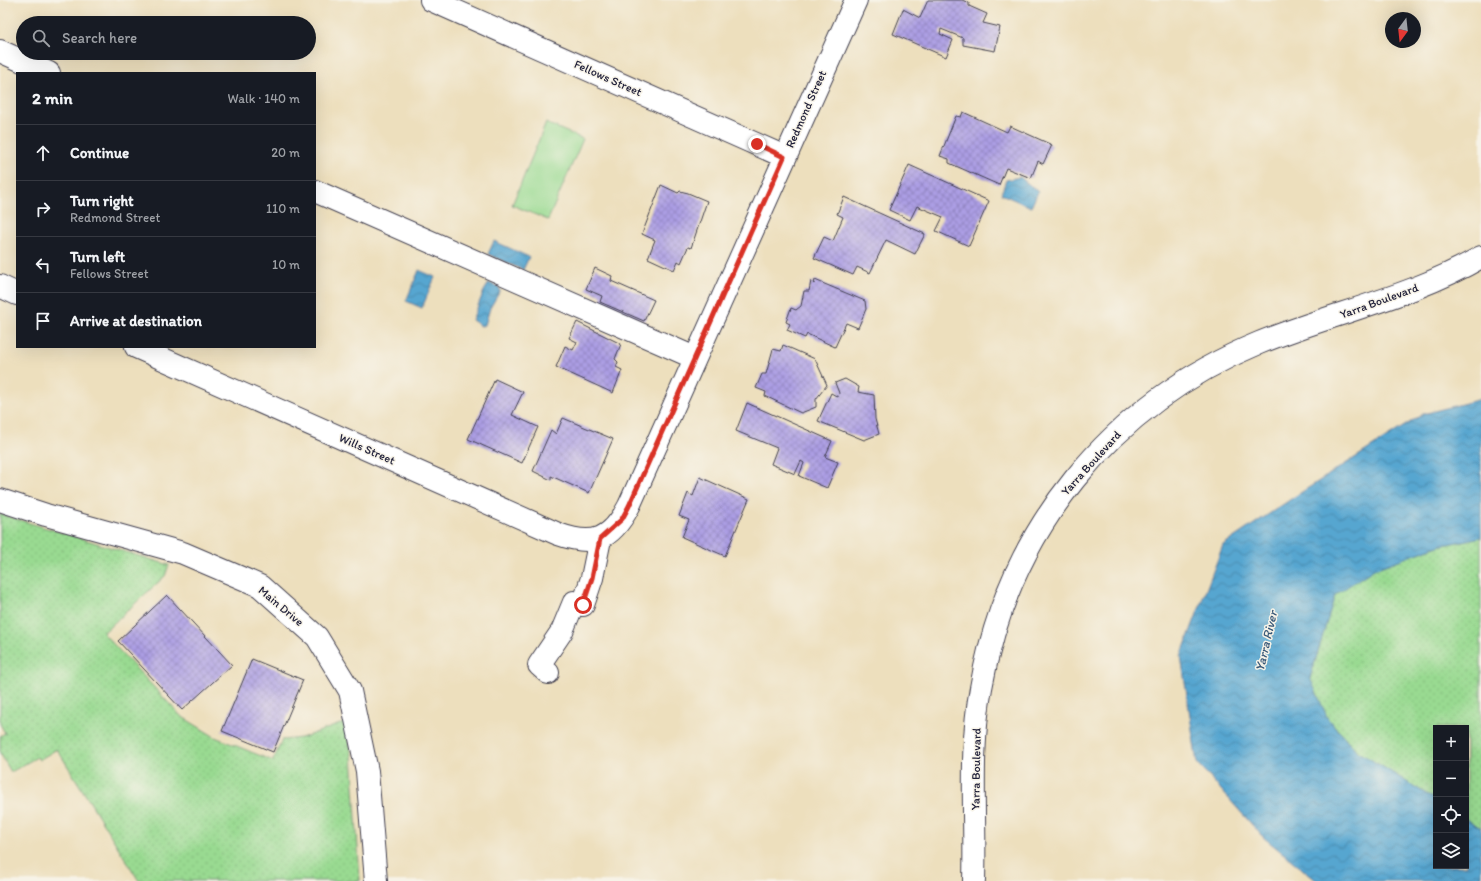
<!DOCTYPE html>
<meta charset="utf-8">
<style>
body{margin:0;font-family:Itim,sans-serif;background:#242831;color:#f1f3f6}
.controls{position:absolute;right:12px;bottom:12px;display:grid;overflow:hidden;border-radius:0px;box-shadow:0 4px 16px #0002}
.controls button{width:36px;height:36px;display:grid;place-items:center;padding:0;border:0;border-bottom:1px solid #363941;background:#171b24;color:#f1f3f6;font:20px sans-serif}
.compass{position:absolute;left:1385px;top:12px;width:36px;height:36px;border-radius:50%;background:#171b24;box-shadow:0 4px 16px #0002;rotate:195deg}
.stop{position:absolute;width:12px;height:12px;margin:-9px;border:3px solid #d93025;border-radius:50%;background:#fff}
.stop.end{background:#d93025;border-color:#fff;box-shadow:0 1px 4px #0008}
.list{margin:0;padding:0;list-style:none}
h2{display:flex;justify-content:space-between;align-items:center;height:52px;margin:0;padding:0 16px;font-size:17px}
h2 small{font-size:13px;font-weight:400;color:#9ea1a6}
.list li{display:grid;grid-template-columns:26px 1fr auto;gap:12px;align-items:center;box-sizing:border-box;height:56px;padding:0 16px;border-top:1px solid #363941}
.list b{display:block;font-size:15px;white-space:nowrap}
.list p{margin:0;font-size:13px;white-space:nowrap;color:#9ea1a6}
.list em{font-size:13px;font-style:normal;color:#9ea1a6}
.icon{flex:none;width:22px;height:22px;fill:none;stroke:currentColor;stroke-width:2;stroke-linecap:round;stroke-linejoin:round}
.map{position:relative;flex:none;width:1481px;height:881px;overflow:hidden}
.search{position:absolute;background:#171b24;box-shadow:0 4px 16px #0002;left:16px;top:16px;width:300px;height:44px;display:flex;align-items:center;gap:10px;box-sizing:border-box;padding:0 14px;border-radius:22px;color:#9ea1a6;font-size:15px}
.panel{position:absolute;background:#171b24;box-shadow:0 4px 16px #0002;left:16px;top:72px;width:300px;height:276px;border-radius:0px}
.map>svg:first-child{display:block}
</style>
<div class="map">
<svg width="1481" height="881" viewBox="0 0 1481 881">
<defs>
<pattern id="grass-dots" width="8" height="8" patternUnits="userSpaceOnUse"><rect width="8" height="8" fill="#99da91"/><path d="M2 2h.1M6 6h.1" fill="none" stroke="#84bb7e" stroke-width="1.8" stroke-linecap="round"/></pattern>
<pattern id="water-waves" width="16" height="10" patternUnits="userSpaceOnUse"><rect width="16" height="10" fill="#56a6d0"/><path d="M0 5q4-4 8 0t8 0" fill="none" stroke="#4787aa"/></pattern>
<pattern id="building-cross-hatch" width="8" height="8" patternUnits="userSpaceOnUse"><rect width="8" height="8" fill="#ac9ee4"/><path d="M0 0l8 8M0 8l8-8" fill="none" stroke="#8c80ba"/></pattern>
</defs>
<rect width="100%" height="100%" fill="#f7f3e8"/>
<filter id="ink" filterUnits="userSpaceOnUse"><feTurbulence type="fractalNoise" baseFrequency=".025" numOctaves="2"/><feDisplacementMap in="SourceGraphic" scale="8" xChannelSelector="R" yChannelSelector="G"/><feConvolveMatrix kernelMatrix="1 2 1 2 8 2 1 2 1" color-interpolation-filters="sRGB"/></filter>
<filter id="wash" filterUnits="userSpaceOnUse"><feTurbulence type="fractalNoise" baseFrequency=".012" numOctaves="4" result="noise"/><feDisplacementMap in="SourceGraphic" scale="16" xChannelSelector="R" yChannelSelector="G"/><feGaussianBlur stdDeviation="0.9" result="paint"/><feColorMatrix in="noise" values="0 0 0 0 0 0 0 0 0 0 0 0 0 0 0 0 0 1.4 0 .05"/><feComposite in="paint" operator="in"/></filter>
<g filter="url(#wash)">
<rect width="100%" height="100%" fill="#eddfbd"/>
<path fill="url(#grass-dots)" stroke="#5e7e66" d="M0,514L169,565L165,576L103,633L181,716L215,737L273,761L282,740L301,738L346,722L352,755L360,881H139L57,749L39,760L37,757L11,772L0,753V736L5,733L0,724Z
M1481,537V828L1466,819V728H1436V800L1357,751L1328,719L1310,679L1334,595L1374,569L1438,546Z"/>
<path fill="#99da91" stroke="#5e7e66" d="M546,123L583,139L548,220L512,205Z"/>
<path fill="url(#water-waves)" stroke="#3c6486" d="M1020,177L1038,192L1031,207L1001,194L1006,180Z
M494,241L529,257L523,270L488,254Z
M419,270L435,277L422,308L406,301Z
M489,283L499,287L500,291L490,308L485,325L481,326L472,320L484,291Z
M1481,399V537L1438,546L1374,569L1335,595L1310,678L1328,719L1357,751L1436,800V866H1466V819L1481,828V881H1317L1263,837L1197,763L1181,656L1223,545L1294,497L1423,414Z"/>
<g id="blocks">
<path fill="url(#building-cross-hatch)" d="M928,0H962L969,3V6L987,14L983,23L1000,27L995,51L963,45V38L941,29L940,34L953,40L946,57L893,34L903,9L920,18Z
M963,112L1007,132L1010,126L1052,145L1043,164L1038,161L1031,178L1006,168L999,185L949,163V159L940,156L956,116L961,117Z
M909,165L989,201L969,246L936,231L943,217L917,206L910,220L889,210Z
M661,185L678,193L680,191L688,193L707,201L691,248L688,247L681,263L678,261L674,270L648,258L655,240L642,234Z
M844,197L925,234L915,254L886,240L870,273L857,267L853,275L814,258L824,237L833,241L843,217L837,214Z
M595,268L612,276L611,281L654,300L644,321L600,302L602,296L586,289Z
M815,280L865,301L866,309L858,328L846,323L835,347L807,334L805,338L787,330L790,324L786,322L791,308L796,310L801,306L804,291H809L811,281L814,284Z
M577,322L621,344L615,359L618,362L616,367L622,370L613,393L556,367L565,346L573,350L577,342L569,338Z
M783,345L815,359L827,385L816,399V407L801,413L765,396L766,392L756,388L762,374H766L773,349L781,351Z
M495,379L523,392L512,415L538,427L522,463L468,439Z
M845,379L859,387L858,392L874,395L875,419L879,434L864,440L818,421L831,393L838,397L839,393L835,383Z
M747,403L832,441L825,457L838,462L827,488L799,476L804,463L801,461L795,474L771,464L777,448L736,431Z
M563,418L613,439L589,493L551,476V480L533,471L551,430L556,434Z
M700,477L749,499L725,556L682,537L689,520L679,516L688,493L693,496Z
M167,595L232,665L182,710L118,641Z
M252,659L303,680L273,752L222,731Z"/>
</g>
</g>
<g filter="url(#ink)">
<use href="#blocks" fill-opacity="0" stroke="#403e4e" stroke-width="1"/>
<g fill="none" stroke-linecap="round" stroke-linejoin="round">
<defs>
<path id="minor" d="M431,0L785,157
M0,51L49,73
M315,191L695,358
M0,286L17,294
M136,347L558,534C594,547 611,540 629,506L856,0
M0,500L46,515L183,553L260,586L317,637L350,691L367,771L376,881
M548,673L539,665L562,631L574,602L583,605L592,578L600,539"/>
<path id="major" d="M974,881C976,817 969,751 981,688C1008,530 1111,404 1259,343C1332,313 1413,297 1481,257"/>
</defs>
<use href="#minor" stroke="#403e4e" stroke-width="24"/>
<use href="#major" stroke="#403e4e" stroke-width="24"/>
<use href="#minor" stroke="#fff" stroke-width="22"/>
<use href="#major" stroke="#fff" stroke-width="22"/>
</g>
</g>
<g fill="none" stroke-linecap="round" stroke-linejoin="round" filter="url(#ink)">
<path stroke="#d93025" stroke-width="5" d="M583,605L592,578L600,539L622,519L629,506L784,157L757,144"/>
</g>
<g text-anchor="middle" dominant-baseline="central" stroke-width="3" stroke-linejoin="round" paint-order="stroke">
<g font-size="12" fill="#22223b" stroke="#f7f3e8">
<text transform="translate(608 78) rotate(24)">Fellows Street</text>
<text transform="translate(806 109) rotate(-66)">Redmond Street</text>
<text transform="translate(1379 301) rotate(-20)">Yarra Boulevard</text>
<text transform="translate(367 449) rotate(24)">Wills Street</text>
<text transform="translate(1091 463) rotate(-48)">Yarra Boulevard</text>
<text transform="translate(281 606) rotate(40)">Main Drive</text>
<text transform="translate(976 769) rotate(-89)">Yarra Boulevard</text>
</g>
<g font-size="13" font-style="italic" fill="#375777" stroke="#f7f3e8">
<text transform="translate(1266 641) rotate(-77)">Yarra River</text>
</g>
</g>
</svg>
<div class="controls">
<button>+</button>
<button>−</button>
<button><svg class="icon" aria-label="locate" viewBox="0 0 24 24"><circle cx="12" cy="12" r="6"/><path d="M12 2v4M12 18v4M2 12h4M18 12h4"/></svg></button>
<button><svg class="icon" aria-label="layers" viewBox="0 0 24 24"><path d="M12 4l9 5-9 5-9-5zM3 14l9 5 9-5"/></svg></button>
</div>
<svg class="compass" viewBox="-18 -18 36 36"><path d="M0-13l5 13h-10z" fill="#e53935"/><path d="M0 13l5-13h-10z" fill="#9ea1a6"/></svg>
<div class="stop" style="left:583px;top:605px"></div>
<div class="stop end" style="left:757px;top:144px"></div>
<div class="search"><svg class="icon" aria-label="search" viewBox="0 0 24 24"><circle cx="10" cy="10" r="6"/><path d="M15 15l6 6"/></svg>Search here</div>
<section class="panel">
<h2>2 min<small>Walk · 140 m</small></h2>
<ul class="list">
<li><svg class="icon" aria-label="ahead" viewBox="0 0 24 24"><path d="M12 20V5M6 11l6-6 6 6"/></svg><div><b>Continue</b></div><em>20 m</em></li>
<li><svg class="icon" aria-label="right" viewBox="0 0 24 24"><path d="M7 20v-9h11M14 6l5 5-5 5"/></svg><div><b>Turn right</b><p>Redmond Street</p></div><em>110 m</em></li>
<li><svg class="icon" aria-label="left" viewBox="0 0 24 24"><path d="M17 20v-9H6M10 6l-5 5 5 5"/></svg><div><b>Turn left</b><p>Fellows Street</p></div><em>10 m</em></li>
<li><svg class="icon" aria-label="arrive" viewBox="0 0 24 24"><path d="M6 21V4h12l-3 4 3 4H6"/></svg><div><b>Arrive at destination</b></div></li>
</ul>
</section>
</div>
